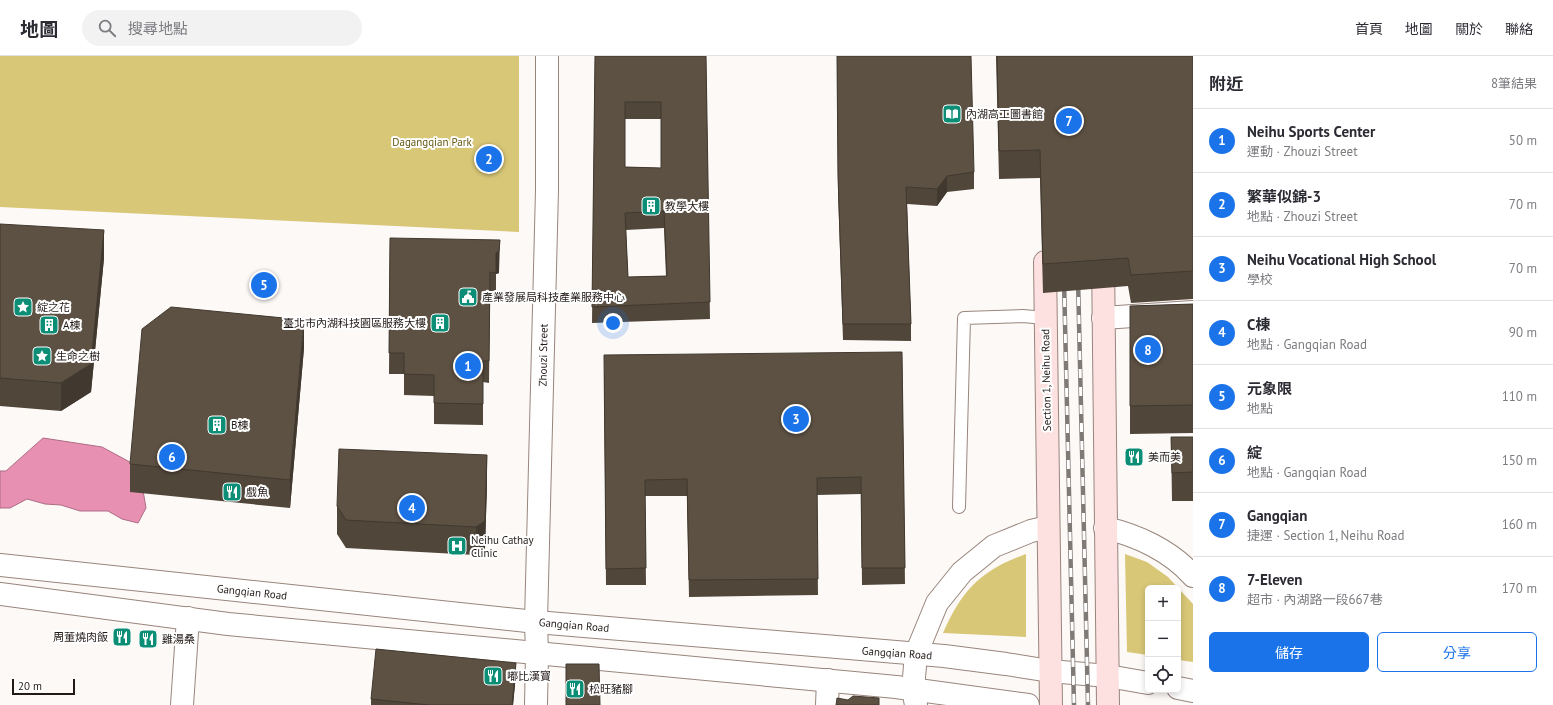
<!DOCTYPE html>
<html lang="zh-TW">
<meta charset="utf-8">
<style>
body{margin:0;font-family:"PT Sans","Noto Sans TC",sans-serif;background:#f2f2f3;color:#2b2b33}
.controls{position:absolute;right:12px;bottom:12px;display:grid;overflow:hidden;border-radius:6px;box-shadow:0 2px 6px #0003}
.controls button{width:36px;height:36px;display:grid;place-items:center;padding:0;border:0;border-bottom:1px solid #e1e1e2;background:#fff;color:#2b2b33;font:20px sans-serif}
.scale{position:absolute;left:12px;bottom:10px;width:63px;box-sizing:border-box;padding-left:4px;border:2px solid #221a17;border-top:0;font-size:11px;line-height:14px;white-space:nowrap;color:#221a17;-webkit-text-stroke:3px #fff;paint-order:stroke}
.you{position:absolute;left:613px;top:267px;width:14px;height:14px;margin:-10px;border:3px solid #fff;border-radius:50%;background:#1a73e8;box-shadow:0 0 0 6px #1a73e833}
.badge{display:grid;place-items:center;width:26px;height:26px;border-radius:50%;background:#1a73e8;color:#fff;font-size:13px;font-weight:700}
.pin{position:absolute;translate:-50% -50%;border:2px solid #fff;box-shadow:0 1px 4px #0006}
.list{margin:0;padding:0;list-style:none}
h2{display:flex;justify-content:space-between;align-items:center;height:52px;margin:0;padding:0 16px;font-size:17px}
h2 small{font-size:13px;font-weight:400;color:#7c7c81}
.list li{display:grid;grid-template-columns:26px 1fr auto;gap:12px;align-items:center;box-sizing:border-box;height:64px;padding:0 16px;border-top:1px solid #e1e1e2}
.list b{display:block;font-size:15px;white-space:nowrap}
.list p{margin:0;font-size:13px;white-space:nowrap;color:#7c7c81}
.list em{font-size:13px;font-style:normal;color:#7c7c81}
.actions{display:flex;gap:8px;padding:12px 16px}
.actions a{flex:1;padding:9px 0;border:1px solid #1a73e8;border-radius:6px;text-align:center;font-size:14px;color:#1a73e8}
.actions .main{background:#1a73e8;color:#fff}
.icon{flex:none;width:22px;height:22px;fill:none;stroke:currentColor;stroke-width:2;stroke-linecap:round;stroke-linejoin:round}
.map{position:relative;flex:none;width:1193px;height:649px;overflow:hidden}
header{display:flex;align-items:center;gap:24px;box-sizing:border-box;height:56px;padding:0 20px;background:#fff;border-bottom:1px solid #e1e1e2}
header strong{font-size:19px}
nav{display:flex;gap:22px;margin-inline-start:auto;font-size:14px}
.search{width:280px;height:36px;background:#f2f2f3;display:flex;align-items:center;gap:10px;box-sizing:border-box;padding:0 14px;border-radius:22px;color:#7c7c81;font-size:15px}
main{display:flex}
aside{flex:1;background:#fff}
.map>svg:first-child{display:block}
</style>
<header>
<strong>地圖</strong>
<div class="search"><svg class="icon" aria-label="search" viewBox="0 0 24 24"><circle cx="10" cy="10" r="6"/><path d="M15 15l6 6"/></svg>搜尋地點</div>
<nav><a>首頁</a><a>地圖</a><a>關於</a><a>聯絡</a></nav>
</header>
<main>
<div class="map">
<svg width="1193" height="649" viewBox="0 0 1193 649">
<rect width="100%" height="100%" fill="#fdf9f7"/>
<path fill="#d8c777" d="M0,0H519V176L0,151Z
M1026,498V581L943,577C962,534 981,514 1026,498Z
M1125,498L1147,506L1168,521L1193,548V606L1178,604V532H1148V599L1127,596Z"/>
<path fill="#e890b2" stroke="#ad6d84" d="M43,382L102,391L139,411L146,452L138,467L122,463L108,455H80L61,449L45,448L27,443L10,452H0V415H6Z"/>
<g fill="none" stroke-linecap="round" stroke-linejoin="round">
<defs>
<path id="service" d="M959,451L964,262L1023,260L1045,262"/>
<path id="minor" d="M1103,262L1193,256
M1105,472C1137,479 1171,495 1193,520
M182,649L188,562
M536,649L537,598L536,566L547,134V0
M827,649L828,624
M916,649L913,633L916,598L937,547L962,516L994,490L1031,475L1048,471"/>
<path id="tertiary" d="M0,509L536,566L944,600L1006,608L1050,615L1108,620L1148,627
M0,538L228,568L896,631L1028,649
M1178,632L1193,635"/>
<path id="secondary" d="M1103,203L1108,649
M1045,206L1051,649"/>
</defs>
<use href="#service" stroke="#98857c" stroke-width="14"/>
<use href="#minor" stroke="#98857c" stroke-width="24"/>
<use href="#tertiary" stroke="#98857c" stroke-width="24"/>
<use href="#secondary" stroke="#98857c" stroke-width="24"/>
<use href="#service" stroke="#fff" stroke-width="12"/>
<use href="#minor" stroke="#fff" stroke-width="22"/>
<use href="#tertiary" stroke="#fff" stroke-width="22"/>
<use href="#secondary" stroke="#fde0e0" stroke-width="22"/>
<defs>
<path id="rail" d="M1078,223L1088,649
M1064,224L1074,649"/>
</defs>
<use href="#rail" stroke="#807a77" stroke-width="4.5"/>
<use href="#rail" stroke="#fff" stroke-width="3" stroke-dasharray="9" stroke-linecap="butt"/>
</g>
<path fill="#50463a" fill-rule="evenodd" d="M595,0H706L710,263L592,267ZM625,63H661V112L625,111ZM664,172L666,220L628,221L626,174Z
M837,0L974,116V133L947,136L937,150L907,148L911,268V285L843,284L838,136Z
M996,0H1193V243L1131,247L1128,230L1043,237L1040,122L999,123Z
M0,168L104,202L91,336L61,355L0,350Z
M390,182L499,217L496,218V238H490L489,327L483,326V369L434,368V340L404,339V318H389Z
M1193,248V377L1130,378V250Z
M304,292L290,452L130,436V408Z
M902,296L905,528L862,529L861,438L817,439L818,539L689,541L687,440H645L646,529H606L604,316Z
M1171,381H1193V445H1172Z
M487,427L485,493L476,499L346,492L337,478V450Z
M516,618L513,649H371V643Z"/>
<path fill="#41392f" d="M947,120V136L937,150V133Z
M104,174V202L91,336L61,355V327Z
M500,184L499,217L496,218V238V197Z
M304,264V292L290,452V424Z
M487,399V427L485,493L476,499V471Z
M516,607V618L513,649H512Z"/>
<path fill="#5d5143" stroke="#41392f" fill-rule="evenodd" d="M595,0H706L710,246L592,251ZM625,46H661V112L625,111ZM664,155L667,220L628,221L625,157Z
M837,0H971L974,116L947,120L937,133L906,131L911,268H843L838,119Z
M997,0H1193V215L1131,219L1128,202L1043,208L1040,94L999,95Z
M0,168L104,174L91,308L61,327L0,322Z
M390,182L500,184L499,195L496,197V217L490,216L489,305H483V348L434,347V319L404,318V297H389Z
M1193,248V349L1130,350V250Z
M171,251L304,264L290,424L130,408L142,273Z
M902,296L905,512H862L861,421L817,422L818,523L689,524L687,423L645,424L646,512L606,513L604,299Z
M1171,381H1193V416L1172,417Z
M339,393L487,399L485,465L476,471L346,464L337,450Z
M376,593L516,607L512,649H429L371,643Z
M566,608H599L600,649H566Z
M853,640L879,642V649H836L837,642L848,644Z"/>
<defs>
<symbol id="library-square" viewBox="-11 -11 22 22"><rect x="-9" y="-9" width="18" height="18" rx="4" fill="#0b8e75" stroke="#fff"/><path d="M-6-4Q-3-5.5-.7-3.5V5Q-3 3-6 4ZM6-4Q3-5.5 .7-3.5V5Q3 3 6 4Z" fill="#fff"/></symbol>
<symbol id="building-square" viewBox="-11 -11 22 22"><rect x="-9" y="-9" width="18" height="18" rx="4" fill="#0b8e75" stroke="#fff"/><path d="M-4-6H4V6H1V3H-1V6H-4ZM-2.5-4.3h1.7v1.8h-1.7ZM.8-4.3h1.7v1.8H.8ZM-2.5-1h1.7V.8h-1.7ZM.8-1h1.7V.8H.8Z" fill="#fff"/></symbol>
<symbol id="civic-square" viewBox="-11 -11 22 22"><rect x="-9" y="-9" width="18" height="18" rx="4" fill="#0b8e75" stroke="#fff"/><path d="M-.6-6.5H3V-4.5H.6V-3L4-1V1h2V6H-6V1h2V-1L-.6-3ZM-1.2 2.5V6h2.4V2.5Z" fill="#fff"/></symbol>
<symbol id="sight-square" viewBox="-11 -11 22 22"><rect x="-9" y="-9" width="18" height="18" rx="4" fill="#0b8e75" stroke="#fff"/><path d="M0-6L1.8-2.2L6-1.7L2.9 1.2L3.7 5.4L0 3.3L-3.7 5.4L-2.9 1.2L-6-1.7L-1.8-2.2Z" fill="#fff"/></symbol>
<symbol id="restaurant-square" viewBox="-11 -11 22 22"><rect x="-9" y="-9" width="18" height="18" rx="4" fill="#0b8e75" stroke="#fff"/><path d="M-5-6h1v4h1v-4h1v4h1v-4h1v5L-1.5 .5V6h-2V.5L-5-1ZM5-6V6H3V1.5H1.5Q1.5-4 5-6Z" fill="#fff"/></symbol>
<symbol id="hospital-square" viewBox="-11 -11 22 22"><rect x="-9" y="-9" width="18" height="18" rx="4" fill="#0b8e75" stroke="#fff"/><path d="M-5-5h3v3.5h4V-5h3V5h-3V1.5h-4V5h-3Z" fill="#fff"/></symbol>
</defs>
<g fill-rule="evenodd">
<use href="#library-square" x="941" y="47" width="22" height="22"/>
<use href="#building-square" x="640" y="139" width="22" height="22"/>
<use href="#civic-square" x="457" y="230" width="22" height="22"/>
<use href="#sight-square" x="12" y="240" width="22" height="22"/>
<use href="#building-square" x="429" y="256" width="22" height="22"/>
<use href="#building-square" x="38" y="258" width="22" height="22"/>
<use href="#sight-square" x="31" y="289" width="22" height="22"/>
<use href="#building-square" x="206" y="358" width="22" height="22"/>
<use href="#restaurant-square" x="1123" y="390" width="22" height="22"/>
<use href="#restaurant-square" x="221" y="425" width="22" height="22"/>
<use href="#hospital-square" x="446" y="479" width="22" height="22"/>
<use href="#restaurant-square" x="111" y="570" width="22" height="22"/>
<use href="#restaurant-square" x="137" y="572" width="22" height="22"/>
<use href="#restaurant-square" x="482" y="609" width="22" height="22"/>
<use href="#restaurant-square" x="564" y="622" width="22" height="22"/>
</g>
<g text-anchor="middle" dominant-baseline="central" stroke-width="4" stroke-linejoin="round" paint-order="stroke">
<g font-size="11" fill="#221a17" stroke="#fff" text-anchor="start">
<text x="966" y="58">內湖高工圖書館</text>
<text x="665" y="150">教學大樓</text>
<text x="482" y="241">產業發展局科技產業服務中心</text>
<text x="37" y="251">綻之花</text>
<text x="426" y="267" text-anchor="end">臺北市內湖科技園區服務大樓</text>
<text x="63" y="269">A棟</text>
<text x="56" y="300">生命之樹</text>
<text x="231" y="369">B棟</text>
<text x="1148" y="401">美而美</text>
<text x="246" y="436">戲魚</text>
<text x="471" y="484">Neihu Cathay<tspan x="471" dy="13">Clinic</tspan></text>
<text x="108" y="581" text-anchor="end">周董燒肉飯</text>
<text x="162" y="583">雞湯桑</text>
<text x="507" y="620">嘟比漢寶</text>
<text x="589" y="633">松旺豬腳</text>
</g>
<g font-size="11" fill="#655813" stroke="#fff">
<text x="432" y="86">Dagangqian Park</text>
</g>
<g font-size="11" fill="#221a17" stroke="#fff">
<text transform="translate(543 299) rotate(-89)">Zhouzi Street</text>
<text transform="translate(1046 324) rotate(-91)">Section 1, Neihu Road</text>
<text transform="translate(252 536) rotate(6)">Gangqian Road</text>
<text transform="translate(574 569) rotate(5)">Gangqian Road</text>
<text transform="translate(897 597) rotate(4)">Gangqian Road</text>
</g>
</g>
</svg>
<div class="controls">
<button>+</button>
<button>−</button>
<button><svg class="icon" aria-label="locate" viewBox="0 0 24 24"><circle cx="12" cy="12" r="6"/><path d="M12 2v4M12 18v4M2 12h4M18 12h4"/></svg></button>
</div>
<div class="scale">20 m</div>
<div class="you"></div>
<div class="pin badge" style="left:468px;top:310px">1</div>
<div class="pin badge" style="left:489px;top:103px">2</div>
<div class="pin badge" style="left:796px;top:363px">3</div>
<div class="pin badge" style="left:412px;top:452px">4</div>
<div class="pin badge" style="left:264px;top:229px">5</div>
<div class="pin badge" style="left:172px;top:401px">6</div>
<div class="pin badge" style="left:1069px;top:65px">7</div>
<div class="pin badge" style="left:1148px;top:294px">8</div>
</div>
<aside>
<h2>附近<small>8筆結果</small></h2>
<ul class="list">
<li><span class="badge">1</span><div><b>Neihu Sports Center</b><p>運動 · Zhouzi Street</p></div><em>50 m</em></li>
<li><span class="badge">2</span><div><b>繁華似錦-3</b><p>地點 · Zhouzi Street</p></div><em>70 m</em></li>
<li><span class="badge">3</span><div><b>Neihu Vocational High School</b><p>學校</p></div><em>70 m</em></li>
<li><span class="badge">4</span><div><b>C棟</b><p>地點 · Gangqian Road</p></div><em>90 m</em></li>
<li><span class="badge">5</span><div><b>元象限</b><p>地點</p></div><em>110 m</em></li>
<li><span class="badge">6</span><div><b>綻</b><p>地點 · Gangqian Road</p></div><em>150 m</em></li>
<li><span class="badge">7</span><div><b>Gangqian</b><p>捷運 · Section 1, Neihu Road</p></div><em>160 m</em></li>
<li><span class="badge">8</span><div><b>7-Eleven</b><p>超市 · 內湖路一段667巷</p></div><em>170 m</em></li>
</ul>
<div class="actions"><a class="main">儲存</a><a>分享</a></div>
</aside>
</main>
